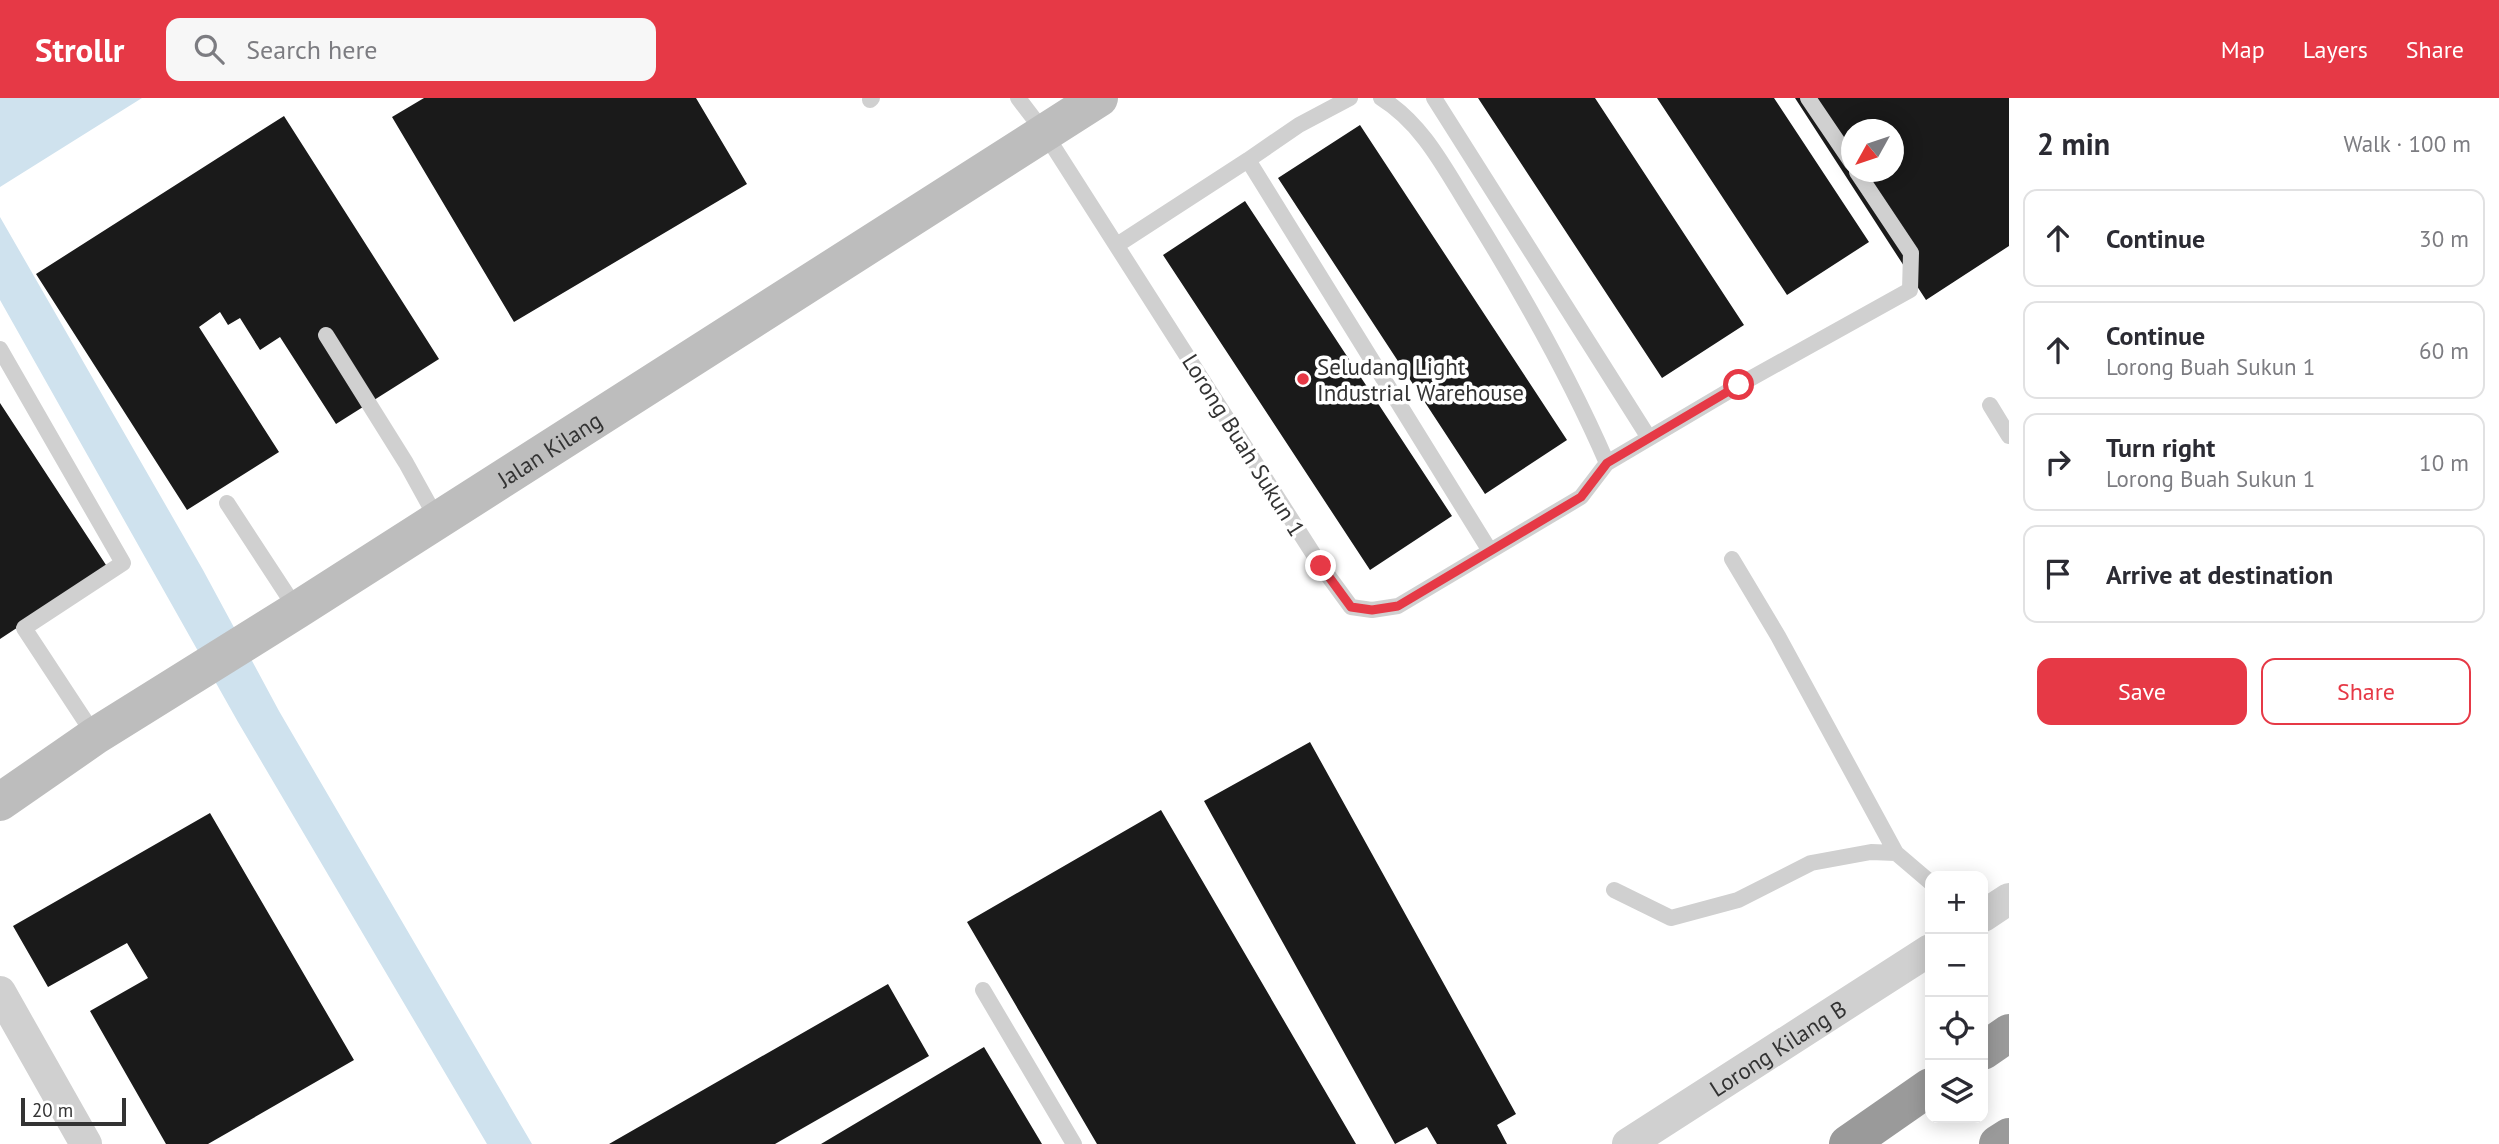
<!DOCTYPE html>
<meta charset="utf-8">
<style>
body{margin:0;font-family:"PT Sans",sans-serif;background:#f7f7f7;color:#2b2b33}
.controls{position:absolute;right:21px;bottom:21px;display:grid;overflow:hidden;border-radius:14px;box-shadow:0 4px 18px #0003}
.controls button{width:63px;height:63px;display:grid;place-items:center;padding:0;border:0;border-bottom:2px solid #e1e1e2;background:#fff;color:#2b2b33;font:35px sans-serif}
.compass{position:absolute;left:1841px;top:21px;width:63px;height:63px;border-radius:50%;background:#fff;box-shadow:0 4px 18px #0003;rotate:230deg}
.scale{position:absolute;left:21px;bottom:18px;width:105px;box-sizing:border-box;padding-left:7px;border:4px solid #333;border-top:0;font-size:19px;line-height:24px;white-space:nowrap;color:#333;-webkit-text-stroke:5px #fff;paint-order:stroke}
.stop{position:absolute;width:21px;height:21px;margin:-16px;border:5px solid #e63946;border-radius:50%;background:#fff}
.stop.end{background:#e63946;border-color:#fff;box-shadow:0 2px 7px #0008}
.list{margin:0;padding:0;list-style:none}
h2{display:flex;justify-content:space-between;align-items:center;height:91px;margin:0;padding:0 28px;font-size:30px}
h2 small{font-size:23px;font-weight:400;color:#7c7c81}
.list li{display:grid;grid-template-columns:46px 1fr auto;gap:21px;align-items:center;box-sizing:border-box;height:98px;margin:0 14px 14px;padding:0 14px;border:2px solid #e1e1e2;border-radius:14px}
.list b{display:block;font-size:26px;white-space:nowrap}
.list p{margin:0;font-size:23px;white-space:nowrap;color:#7c7c81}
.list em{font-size:23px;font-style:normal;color:#7c7c81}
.actions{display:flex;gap:14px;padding:21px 28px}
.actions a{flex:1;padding:16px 0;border:2px solid #e63946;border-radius:14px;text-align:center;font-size:24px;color:#e63946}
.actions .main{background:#e63946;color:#fff}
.icon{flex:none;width:38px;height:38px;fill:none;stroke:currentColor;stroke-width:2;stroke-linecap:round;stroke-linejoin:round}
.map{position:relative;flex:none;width:2009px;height:1046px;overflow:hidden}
header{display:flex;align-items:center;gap:42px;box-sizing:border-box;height:98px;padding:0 35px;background:#e63946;color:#fff}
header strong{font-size:33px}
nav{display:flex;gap:38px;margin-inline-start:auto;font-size:24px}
.search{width:490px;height:63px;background:#f7f7f7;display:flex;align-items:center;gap:18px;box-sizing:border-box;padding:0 24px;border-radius:14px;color:#7c7c81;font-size:26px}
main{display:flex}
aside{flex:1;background:#fff}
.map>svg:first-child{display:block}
</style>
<header>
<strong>Strollr</strong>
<div class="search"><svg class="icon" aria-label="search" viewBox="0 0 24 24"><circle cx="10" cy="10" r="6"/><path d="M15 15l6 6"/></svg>Search here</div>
<nav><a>Map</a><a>Layers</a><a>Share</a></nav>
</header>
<main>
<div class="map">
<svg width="2009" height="1046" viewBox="0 0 2009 1046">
<rect width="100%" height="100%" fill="#fff"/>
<path fill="#cfe2ee" d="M0,0H142L0,89Z
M0,119L203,472L279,613L532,1046H487L238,624L0,202Z"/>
<path fill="#1a1a1a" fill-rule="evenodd" d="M424,0H696L747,86L514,224L392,19Z
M1478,0H1595L1744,227L1662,280Z
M1657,0H1774L1869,144L1787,197Z
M1795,0H2009V148L1926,202ZM1852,32H1894V74H1852Z
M284,18L439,261L336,326L280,239L260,252L240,220L228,227L220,214L199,229L279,354L187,412L36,176Z
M1360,27L1567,342L1485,396L1278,80Z
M1245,103L1452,418L1370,472L1163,157Z
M0,305L108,470L0,541Z
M1310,644L1516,1016L1497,1027L1507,1046H1437L1427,1029L1395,1046L1204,703Z
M1161,712L1356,1046H1097L967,824Z
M210,715L354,962L208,1046H166L90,913L148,880L127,845L48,889L13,828Z
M888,886L929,958L775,1046H609Z
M984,949L1042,1046H821Z"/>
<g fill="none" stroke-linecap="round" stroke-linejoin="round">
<path stroke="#d0d0d0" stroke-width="16" d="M1018,0L1044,34L1321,468L1351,509L1372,512L1398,508L1581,399L1607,365L1739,287L1910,192L1911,155L1857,74
M1350,0L1299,27L1248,62L1490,453
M1381,0C1423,26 1445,71 1470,111C1521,193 1569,277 1607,365
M1434,0L1649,340
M1808,0L1852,65
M870,2L872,0
M1117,147L1248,62
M326,237L406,365L437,421
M0,251L123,465L24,530L95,638
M1990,307L2009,338
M227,405L297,512
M1732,461L1778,538L1896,755
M1614,792L1671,820L1738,802L1811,765L1871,754L1896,755L1930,784
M983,892L1074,1046"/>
<g stroke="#d0d0d0" stroke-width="32">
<path d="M1983,818L2009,801"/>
<path d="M0,894L86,1046"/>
<path id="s1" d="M1628,1046L1930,852"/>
</g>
<path stroke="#bdbdbd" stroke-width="38" id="s2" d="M0,704L95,638L297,512L1099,0"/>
<path stroke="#9a9a9a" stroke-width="38" d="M1983,953L2009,935
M1848,1046L1930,989
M1998,1046L2009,1039"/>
</g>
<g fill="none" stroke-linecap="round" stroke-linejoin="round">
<path stroke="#e63946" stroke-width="9" d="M1321,468L1351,509L1372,512L1398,508L1581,399L1607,365L1739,287"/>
</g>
<circle fill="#e63946" stroke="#fff" stroke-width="2.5" cx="1303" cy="281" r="7"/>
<g text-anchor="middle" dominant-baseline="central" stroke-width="7" stroke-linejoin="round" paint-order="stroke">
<g font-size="23" fill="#333" stroke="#fff" text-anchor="start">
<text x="1317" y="268">Seludang Light<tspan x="1317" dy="26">Industrial Warehouse</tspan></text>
</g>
<g font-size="23" fill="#333" stroke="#fff">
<text transform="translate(1244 347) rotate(58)">Lorong Buah Sukun 1</text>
<text stroke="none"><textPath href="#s2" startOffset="653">Jalan Kilang</textPath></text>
<text stroke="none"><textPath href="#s1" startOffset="178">Lorong Kilang B</textPath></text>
</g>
</g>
</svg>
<div class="controls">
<button>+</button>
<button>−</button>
<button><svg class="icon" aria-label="locate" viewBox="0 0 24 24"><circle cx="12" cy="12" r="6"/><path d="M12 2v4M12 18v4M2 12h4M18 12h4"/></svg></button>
<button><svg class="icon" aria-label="layers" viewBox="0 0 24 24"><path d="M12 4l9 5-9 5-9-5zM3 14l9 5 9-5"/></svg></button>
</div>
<svg class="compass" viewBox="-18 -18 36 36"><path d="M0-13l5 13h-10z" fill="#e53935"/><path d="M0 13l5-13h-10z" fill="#7c7c81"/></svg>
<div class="scale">20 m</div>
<div class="stop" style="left:1739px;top:287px"></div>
<div class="stop end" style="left:1321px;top:468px"></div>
</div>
<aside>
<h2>2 min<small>Walk · 100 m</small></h2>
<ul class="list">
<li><svg class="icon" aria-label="ahead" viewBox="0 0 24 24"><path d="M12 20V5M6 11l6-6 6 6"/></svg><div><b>Continue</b></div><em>30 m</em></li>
<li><svg class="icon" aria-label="ahead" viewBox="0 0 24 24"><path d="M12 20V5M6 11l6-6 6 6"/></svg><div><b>Continue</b><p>Lorong Buah Sukun 1</p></div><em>60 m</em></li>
<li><svg class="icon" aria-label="right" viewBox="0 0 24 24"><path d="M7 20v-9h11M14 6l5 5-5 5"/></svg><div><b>Turn right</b><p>Lorong Buah Sukun 1</p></div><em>10 m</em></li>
<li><svg class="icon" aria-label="arrive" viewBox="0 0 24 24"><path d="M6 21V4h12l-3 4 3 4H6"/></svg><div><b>Arrive at destination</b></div></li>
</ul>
<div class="actions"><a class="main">Save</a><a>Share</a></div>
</aside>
</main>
